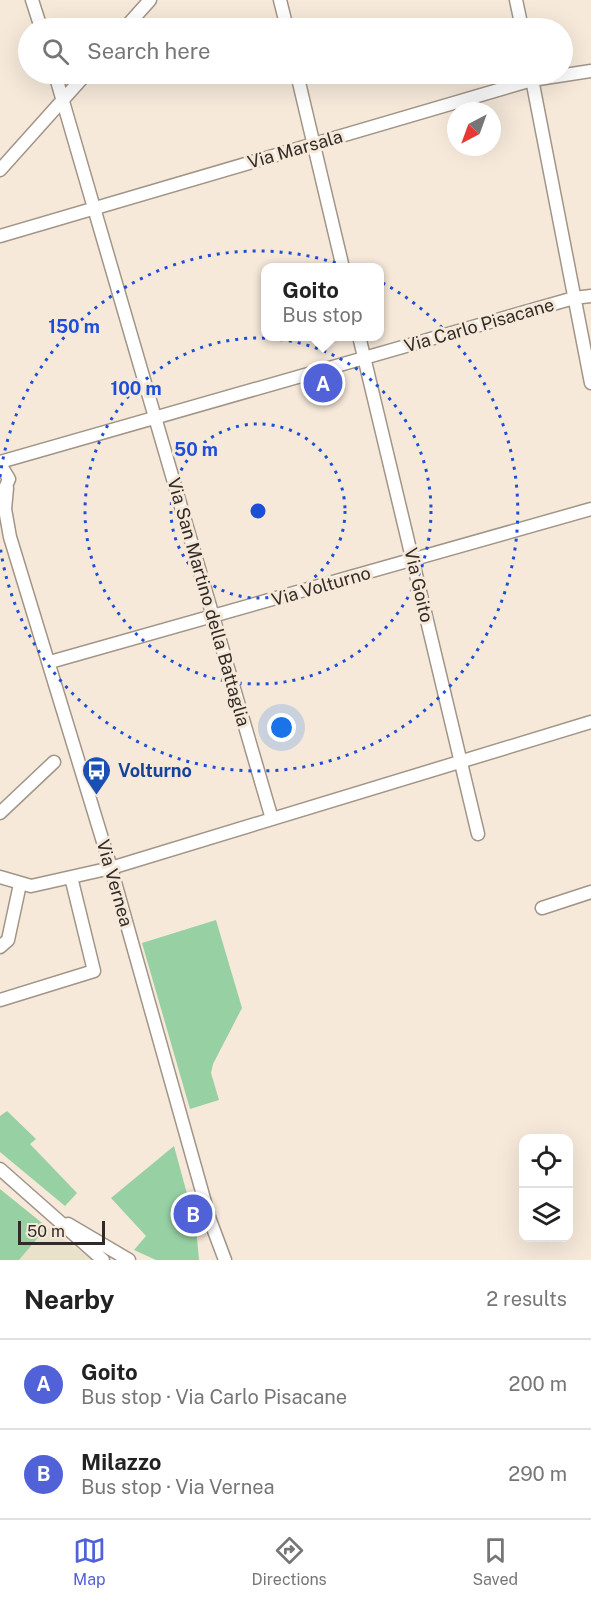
<!DOCTYPE html>
<meta charset="utf-8">
<style>
body{margin:0;font-family:"Public Sans",sans-serif;background:#f6f6f6;color:#222}
.controls{position:absolute;right:18px;bottom:18px;display:grid;overflow:hidden;border-radius:12px;box-shadow:0 6px 24px #0002}
.controls button{width:54px;height:54px;display:grid;place-items:center;padding:0;border:0;border-bottom:2px solid #e0e0e0;background:#fff;color:#222;font:30px sans-serif}
.compass{position:absolute;left:447px;top:102px;width:54px;height:54px;border-radius:50%;background:#fff;box-shadow:0 6px 24px #0002;rotate:221deg}
.scale{position:absolute;left:18px;bottom:15px;width:87px;box-sizing:border-box;padding-left:6px;border:3px solid #302b26;border-top:0;font-size:16px;line-height:21px;white-space:nowrap;color:#302b26;-webkit-text-stroke:4px #f6e9da;paint-order:stroke}
.you{position:absolute;left:282px;top:728px;width:21px;height:21px;margin:-15px;border:4px solid #fff;border-radius:50%;background:#1a73e8;box-shadow:0 0 0 9px #1a73e833}
.badge{display:grid;place-items:center;width:39px;height:39px;border-radius:50%;background:#5162d8;color:#fff;font-size:20px;font-weight:700}
.pin{position:absolute;translate:-50% -50%;border:3px solid #fff;box-shadow:0 2px 6px #0006}
.popup{position:absolute;left:261px;top:263px;width:123px;height:78px;box-sizing:border-box;display:grid;place-content:center;border-radius:12px;background:#fff;filter:drop-shadow(0 2px 4px #0005);font-size:20px;white-space:nowrap;color:#767676}
.popup b{font-size:22px;color:#222}
.popup::after{content:'';position:absolute;left:50%;top:100%;margin-left:-12px;border:12px solid transparent;border-top-color:#fff}
.list{margin:0;padding:0;list-style:none}
h2{display:flex;justify-content:space-between;align-items:center;height:78px;margin:0;padding:0 24px;font-size:26px}
h2 small{font-size:20px;font-weight:400;color:#767676}
.list li{display:grid;grid-template-columns:39px 1fr auto;gap:18px;align-items:center;box-sizing:border-box;height:90px;padding:0 24px;border-top:2px solid #e0e0e0}
.list b{display:block;font-size:22px;white-space:nowrap}
.list p{margin:0;font-size:20px;white-space:nowrap;color:#767676}
.list em{font-size:20px;font-style:normal;color:#767676}
.icon{flex:none;width:33px;height:33px;fill:none;stroke:currentColor;stroke-width:2;stroke-linecap:round;stroke-linejoin:round}
.map{position:relative;flex:none;width:591px;height:1260px;overflow:hidden}
.search{position:absolute;background:#fff;box-shadow:0 6px 24px #0002;left:18px;right:18px;top:18px;height:66px;display:flex;align-items:center;gap:15px;box-sizing:border-box;padding:0 21px;border-radius:33px;color:#767676;font-size:22px}
.sheet{height:258px;background:#fff}
nav{display:flex;justify-content:space-around;align-items:center;box-sizing:border-box;height:84px;border-top:2px solid #e0e0e0;background:#fff;font-size:16px;color:#767676}
nav a{display:grid;justify-items:center;gap:3px}
nav .on{color:#5162d8}
.map>svg:first-child{display:block}
</style>
<div class="map">
<svg width="591" height="1260" viewBox="0 0 591 1260">
<rect width="100%" height="100%" fill="#f6e9da"/>
<path fill="#eae1cb" d="M47,1227L93,1260H19Z"/>
<path fill="#97d0a3" d="M216,920L242,1008L213,1064L211,1073L219,1100L190,1109L142,943Z
M7,1111L36,1139L30,1144L77,1193L65,1206L0,1152V1116Z
M174,1146L196,1227L199,1260H156L134,1250L146,1236L111,1198Z
M0,1189L47,1227L19,1260H0Z"/>
<g fill="none" stroke-linecap="round" stroke-linejoin="round">
<defs>
<path id="street" d="M32,0L41,28
M280,0L287,28
M516,0L522,28
M125,28L150,0
M55,74L272,819
M297,74L343,268
M531,74L591,383
M0,170L86,74
M0,236L532,80L591,71
M359,336L478,834
M0,462L574,298L591,296
M0,464L9,479L3,493
M7,488L5,509L10,537L111,868L210,1220L225,1260
M50,662L591,509
M0,813L54,762
M0,877L31,886L111,868L591,722
M542,908L591,892
M0,947L8,940L20,884
M0,1000L94,971L71,877
M0,1169L103,1260
M68,1224L129,1260"/>
</defs>
<use href="#street" stroke="#a19588" stroke-width="15"/>
<use href="#street" stroke="#fff" stroke-width="12"/>
</g>
<g fill="none" stroke="#1d4ed8" stroke-width="3" stroke-dasharray="3 6">
<circle cx="258" cy="511" r="87"/>
<circle cx="258" cy="511" r="173"/>
<path d="M0 477A260 260 0 1 1 0 545"/>
</g>
<defs>
<symbol id="bus-pin" viewBox="-11 -11 22 30"><path d="M0 17L-7.5 6A9.5 9.5 0 1 1 7.5 6Z" fill="#1a4fb4" stroke="#f6e9da"/><path d="M-5-6H5V4H4V6H2V4H-2V6H-4V4H-5ZM-3.5-4V0h7V-4ZM-3.5 1.2v1.5H-2V1.2ZM2 1.2v1.5H3.5V1.2Z" fill="#fff"/></symbol>
</defs>
<g fill-rule="evenodd">
<use href="#bus-pin" x="80" y="754" width="33" height="45"/>
</g>
<g text-anchor="middle" dominant-baseline="central" stroke-width="6" stroke-linejoin="round" paint-order="stroke">
<g font-size="18" fill="#302b26" stroke="#f6e9da">
<text transform="translate(295 149) rotate(-16)">Via Marsala</text>
<text transform="translate(479 325) rotate(-16)">Via Carlo Pisacane</text>
<text transform="translate(419 585) rotate(77)">Via Goito</text>
<text transform="translate(321 586) rotate(-16)">Via Volturno</text>
<text transform="translate(209 602) rotate(74)">Via San Martino della Battaglia</text>
<text transform="translate(115 883) rotate(74)">Via Vernea</text>
</g>
<g font-size="18" font-weight="bold" fill="#164399" stroke="#f6e9da" text-anchor="start">
<text x="118" y="770">Volturno</text>
</g>
</g>
<circle cx="258" cy="511" r="9" fill="#1d4ed8" stroke="#f6e9da" stroke-width="3"/>
<g font-size="18" text-anchor="middle" font-weight="bold" fill="#1d4ed8" stroke="#f6e9da" stroke-width="6" stroke-linejoin="round" paint-order="stroke">
<text x="74" y="333">150 m</text>
<text x="136" y="395">100 m</text>
<text x="196" y="456">50 m</text>
</g>
</svg>
<div class="controls">
<button><svg class="icon" aria-label="locate" viewBox="0 0 24 24"><circle cx="12" cy="12" r="6"/><path d="M12 2v4M12 18v4M2 12h4M18 12h4"/></svg></button>
<button><svg class="icon" aria-label="layers" viewBox="0 0 24 24"><path d="M12 4l9 5-9 5-9-5zM3 14l9 5 9-5"/></svg></button>
</div>
<svg class="compass" viewBox="-18 -18 36 36"><path d="M0-13l5 13h-10z" fill="#e53935"/><path d="M0 13l5-13h-10z" fill="#767676"/></svg>
<div class="scale">50 m</div>
<div class="you"></div>
<div class="pin badge" style="left:323px;top:383px">A</div>
<div class="popup"><b>Goito</b>Bus stop</div>
<div class="pin badge" style="left:193px;top:1214px">B</div>
<div class="search"><svg class="icon" aria-label="search" viewBox="0 0 24 24"><circle cx="10" cy="10" r="6"/><path d="M15 15l6 6"/></svg>Search here</div>
</div>
<section class="sheet">
<h2>Nearby<small>2 results</small></h2>
<ul class="list">
<li><span class="badge">A</span><div><b>Goito</b><p>Bus stop · Via Carlo Pisacane</p></div><em>200 m</em></li>
<li><span class="badge">B</span><div><b>Milazzo</b><p>Bus stop · Via Vernea</p></div><em>290 m</em></li>
</ul>
</section>
<nav>
<a class="on"><svg class="icon" aria-label="map" viewBox="0 0 24 24"><path d="M3 6l6-2 6 2 6-2v14l-6 2-6-2-6 2zM9 4v14M15 6v14"/></svg>Map</a>
<a><svg class="icon" aria-label="directions" viewBox="0 0 24 24"><path d="M12 3l9 9-9 9-9-9zM9 14v-3h6M13 9l2 2-2 2"/></svg>Directions</a>
<a><svg class="icon" aria-label="saved" viewBox="0 0 24 24"><path d="M7 4h10v16l-5-4-5 4z"/></svg>Saved</a>
</nav>
